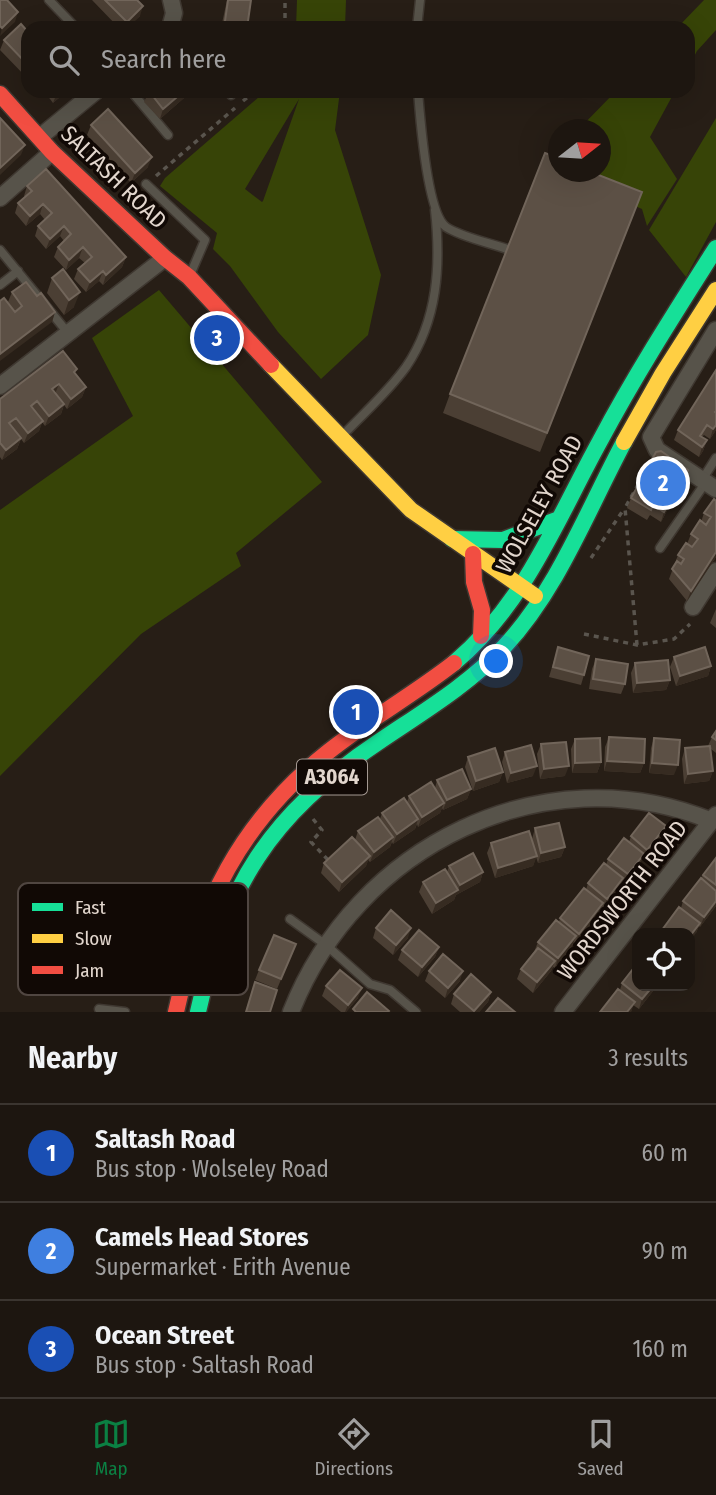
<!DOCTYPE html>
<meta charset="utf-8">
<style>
body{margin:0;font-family:"Fira Sans Condensed",sans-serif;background:#2a231e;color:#f1f3f6}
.controls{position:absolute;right:21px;bottom:21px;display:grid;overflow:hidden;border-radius:14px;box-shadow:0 7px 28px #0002}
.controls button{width:63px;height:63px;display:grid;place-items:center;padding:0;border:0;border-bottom:2px solid #3b3530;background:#1d1610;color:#f1f3f6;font:35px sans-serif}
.compass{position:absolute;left:548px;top:119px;width:63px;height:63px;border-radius:50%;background:#1d1610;box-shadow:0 7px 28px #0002;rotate:73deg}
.you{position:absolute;left:497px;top:662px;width:24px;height:24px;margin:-18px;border:5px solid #fff;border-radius:50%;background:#1a73e8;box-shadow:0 0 0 10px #1a73e833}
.badge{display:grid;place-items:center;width:46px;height:46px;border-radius:50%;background:#0b8043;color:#fff;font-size:23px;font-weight:700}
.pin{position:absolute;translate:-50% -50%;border:4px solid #fff;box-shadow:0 2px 7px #0006}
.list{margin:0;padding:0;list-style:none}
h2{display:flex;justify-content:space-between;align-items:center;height:91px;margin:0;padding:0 28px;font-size:30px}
h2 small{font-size:23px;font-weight:400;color:#a09f9f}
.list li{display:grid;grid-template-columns:46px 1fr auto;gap:21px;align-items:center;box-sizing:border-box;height:98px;padding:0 28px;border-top:2px solid #3b3530}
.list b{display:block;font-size:26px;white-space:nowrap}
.list p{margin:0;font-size:23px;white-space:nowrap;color:#a09f9f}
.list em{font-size:23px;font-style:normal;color:#a09f9f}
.icon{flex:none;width:38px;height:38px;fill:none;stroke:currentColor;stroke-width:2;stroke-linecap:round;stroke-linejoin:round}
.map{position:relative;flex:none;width:716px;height:1012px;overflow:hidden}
.search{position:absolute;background:#1d1610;box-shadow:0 7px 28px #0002;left:21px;right:21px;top:21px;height:77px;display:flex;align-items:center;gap:18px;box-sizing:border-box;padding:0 24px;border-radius:21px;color:#a09f9f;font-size:26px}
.sheet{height:385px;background:#1d1610}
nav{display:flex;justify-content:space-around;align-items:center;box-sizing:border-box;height:98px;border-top:2px solid #3b3530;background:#1d1610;font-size:19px;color:#a09f9f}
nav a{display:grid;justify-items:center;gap:4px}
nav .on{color:#0b8043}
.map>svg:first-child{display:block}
</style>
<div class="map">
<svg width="716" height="1012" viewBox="0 0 716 1012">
<rect width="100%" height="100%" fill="#271e16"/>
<path fill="#374407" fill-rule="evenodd" d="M297,0H346L345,28H296Z
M704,0H716V30L697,51L688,68V28H677Z
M266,91H340L335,130L381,275L368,335L321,379L278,332L230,266L213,249L217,233L160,186L165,178ZM299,99L263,201L262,202L245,189Z
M616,91H675L650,137L677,179L647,226L642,209L544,167L558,151V172H600V130L579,129Z
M716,118V222L686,277L649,230Z
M159,290L322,482L236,553L241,566L141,634L0,776V510L133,416L92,338Z"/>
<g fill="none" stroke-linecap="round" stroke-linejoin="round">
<defs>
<path id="lane" d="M49,0L76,28
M417,28L420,0
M131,91L168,135
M228,91L231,95
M418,91C420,117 427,213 446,227C461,237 490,243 507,249
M146,184L205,240L190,275
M0,250L68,333
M0,285L18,271
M343,435C364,413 388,392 406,367C438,320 441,265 435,210
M702,480L716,458
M660,548L706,482
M290,919L326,945L370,984L390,990L416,1012
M99,1009L125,1012"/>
<path id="street" d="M170,28L174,13L171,0
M40,137L96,91
M0,198L52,152
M716,330L651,437L657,450L716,489
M0,386L165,258
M693,607L716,571
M291,1012C356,846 544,752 712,821
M563,1012L716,815"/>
<path id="fast" d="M452,539L503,540L559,519
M454,663C526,602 556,521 600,441C635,375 676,311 716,248
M198,1012C226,885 269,816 377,743C421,713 467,686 504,647C558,589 587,511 624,442"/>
<path id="slow" d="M271,365L411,510L535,596
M624,442L663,373L716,290"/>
<path id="jam" d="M0,94L52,152L165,258L189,277L271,365
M473,554L474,582L482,610L481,636
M176,1012C199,906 241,821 328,752C368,720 413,695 454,663"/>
</defs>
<use href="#lane" stroke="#3f3831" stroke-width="11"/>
<use href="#street" stroke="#3f3831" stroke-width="19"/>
<use href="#fast" stroke="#3f3831" stroke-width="19"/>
<use href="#slow" stroke="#3f3831" stroke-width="19"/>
<use href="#jam" stroke="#3f3831" stroke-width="19"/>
<path stroke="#5a554e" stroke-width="3.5" stroke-dasharray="5 5" stroke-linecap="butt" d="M285,28V0
M243,101L255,91
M156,176L235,108
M591,558L624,509
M584,634L637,645L674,639L690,624
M637,645L625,508L649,465
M313,819L322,830L311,842L330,862"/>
<use href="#lane" stroke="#57534a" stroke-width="8"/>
<use href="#street" stroke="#57534a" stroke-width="16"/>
<use href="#fast" stroke="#16e098" stroke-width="16"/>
<use href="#slow" stroke="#ffcf43" stroke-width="16"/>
<use href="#jam" stroke="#f24e42" stroke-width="16"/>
</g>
<path fill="#4b3f34" d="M92,0H137L140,16L127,28H119Z
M227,0H251L247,28H221Z
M28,32V79L0,50L4,40Z
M39,91H67L53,103L47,95L45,97Z
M149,91H192L160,119L144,102Z
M91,125L148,167L131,183L87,135Z
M27,186L126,257L122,267L103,285L99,281L86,292L74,279L78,269L85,263L79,258L66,270L54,257L58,247L64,241L60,236L46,249L35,236L38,226L45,220L40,214L26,226L15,213L18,203L25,197L24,196Z
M635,211L540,452L443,413L450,394Z
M52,278L74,307L64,315L47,293Z
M12,292L37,296L55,312L52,322L15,312L8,302Z
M716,370V430L710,439L704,435L702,437L707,440L703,451L699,457L674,440L678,430Z
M76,374L86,387L82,397L67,409L64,405L61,414L45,426L42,422L39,431L24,443L21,439L17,449L2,460L0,457V399Z
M649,465L688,470L683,485L677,494L667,487L666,490L674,495L670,505L661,522L650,515L647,520L627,508L631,498Z
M714,499L716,557L687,601L669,579L678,555L687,544L691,534L701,522L704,513Z
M716,609V628L710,623Z
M558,647L584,675L581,685L549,677Z
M674,657L711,666L708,676L676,686L670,667Z
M596,659L625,684L621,694L589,689L592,669Z
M635,663L670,680L666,690L633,693L631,673Z
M716,731V753L711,749L713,771L709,781L684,784L682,759L685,748L708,746L712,737Z
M609,737L644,763L640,773L604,771L605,747Z
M654,738L674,775L649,773L651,748Z
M575,739L601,762L597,773H572L571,749Z
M541,744L565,776L540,779L537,754Z
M505,752L533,776L507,783L502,762Z
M468,757L503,772L499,782L473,791L465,767Z
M437,780L471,789L467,799L443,810L442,808L440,813L418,827L417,824L415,829L393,844L392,842L390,847L370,862L368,860L366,866L339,892L321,873L324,863L355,840L358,831L380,819L382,813L407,802L409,796L435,788Z
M535,828L565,847L561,857L538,863L536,857L533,866L495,878L487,853L491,843L532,839Z
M631,836H662L644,860L642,858L640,864L624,884L622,882L620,888L603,909L602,907L599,914L575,944L574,942L572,946L555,968L553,967L551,971L533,993L517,979L521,969L534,952L538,942L559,922L560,918L586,890L588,883L606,865L608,859L629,842Z
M716,858V906L700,927L699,926L696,933H660L662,930L681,908L683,901Z
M449,866L483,872L480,882L456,895L454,900L432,914L419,892L423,882L447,872Z
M376,928L408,938L393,955L373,938Z
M296,944L277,989L255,980L259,970Z
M439,947L435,957L418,977L398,960L402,950Z
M429,971L460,981L445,998L425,981Z
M622,983L637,986H657L639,1009L633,1005L631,1012H600L620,990Z
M326,986L358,998L346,1012H341L322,996Z
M491,992L488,1002L479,1012H460L451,1004L454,994Z"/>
<path fill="#362b21" d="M143,6L140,16L127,28H125L127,22Z
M18,12L15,22L0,36L2,28Z
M59,91H67L53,103L57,93Z
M184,91H192L160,119L163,109Z
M25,145L21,155L0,175V168Z
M152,157L148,167L131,183L135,173Z
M43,204L40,214L26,226L30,216Z
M64,226L60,236L46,249L50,239Z
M83,247L79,258L66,270L69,260Z
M126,257L122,267L103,285L106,275Z
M103,271L99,281L86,292L90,282Z
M80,292L74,307L64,315L69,300Z
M55,312L52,322L0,361V354Z
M59,384L55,394L52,389Z
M86,387L82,397L67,409L71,399Z
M64,404L61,414L45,426L49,416Z
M43,421L39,431L24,443L28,433Z
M716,425V430L710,439L713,429Z
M21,438L17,449L2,460L6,450Z
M707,440L703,451L699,457L702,447Z
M688,470L683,485L677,494L683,480Z
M672,473L667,487L660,498L669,478Z
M674,495L670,505L661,522L664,512Z
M716,552V557L687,601L691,591Z
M711,666L708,676L676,686L680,676Z
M670,680L666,690L633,693L637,683Z
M607,761L644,763L640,773L604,771Z
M601,762L597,773H572L575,763Z
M652,763L678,765L674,775L649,773Z
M537,766L533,776L507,783L511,773Z
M569,766L565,776L540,779L544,769Z
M713,771L709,781L684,784L688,774Z
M503,772L499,782L473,791L476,781Z
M471,789L467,799L443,810L447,800Z
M444,803L440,813L418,827L422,817Z
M418,819L415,829L393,844L397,834Z
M666,826L662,836L644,860L647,850Z
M393,837L390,847L370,862L374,852Z
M565,847L561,857L538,863L541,853Z
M644,854L640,864L624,884L628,874Z
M370,856L366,866L339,892L342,882Z
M537,856L533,866L495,878L498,868Z
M483,872L480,882L456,895L460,885Z
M623,878L620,888L603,909L607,899Z
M458,890L454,900L432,914L436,903Z
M716,901V906L700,927L704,917Z
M603,903L599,914L575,944L579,934Z
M700,923L696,933L690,941V936Z
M411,928L408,938L393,955L396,945Z
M576,936L572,946L555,968L558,958Z
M439,947L435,957L418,977L422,967Z
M555,961L551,971L533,993L537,982Z
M463,971L460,981L445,998L448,988Z
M653,986H657L639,1009L642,999Z
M362,988L358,998L346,1012H345L348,1005Z
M491,992L488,1002L479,1012H474Z
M635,1002L631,1012H627Z"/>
<path fill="#5c5045" stroke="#71655a" stroke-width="2" d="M0,0H7L18,12L2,28L0,26Z
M105,0H137L143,6L127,22Z
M228,0H251L247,28H224Z
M21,24L28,32V65L4,40Z
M149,91H184L163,109Z
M108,109L152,157L135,173L91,125Z
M0,118L25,145L0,168Z
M545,153L558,158V172H591L642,192L547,433L450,394Z
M46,169L126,257L106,275L103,271L90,282L78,269L92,257L83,247L69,260L58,247L71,234L64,226L50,239L38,226L52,213L43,204L30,216L18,203L32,191L27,186Z
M63,269L80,292L69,300L52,278Z
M26,282L37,296L41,293L55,312L0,354V301L4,298L15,312L22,306L12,292Z
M63,351L77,369L74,372L86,387L71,399L59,384L56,386L52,389L64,404L49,416L37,401L31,406L43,421L28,433L16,418L9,423L21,438L6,450L0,443V399Z
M716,370V411L715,412L716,413V425L713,429L707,425L700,436L707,440L702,447L678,430Z
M661,451L688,470L683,480L672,473L669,478L649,465L656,452Z
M647,470L667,483L664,488L674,495L664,512L653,505L651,510L631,498Z
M714,499L716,501V552L691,591L672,569L677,561L681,564L684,559L678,555L686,543L692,547L698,539L691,534L700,520L706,525L709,520L711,517L704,513Z
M558,647L589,656L584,675L553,667Z
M705,647L711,666L680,676L674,657Z
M596,659L628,664L625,684L593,679Z
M668,660L670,680L637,683L635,663Z
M716,731V740L712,737Z
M609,737L645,739L644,763L607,761Z
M600,738L601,762L575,763V739Z
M654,738L680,740L678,765L652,763Z
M566,742L569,766L544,769L541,744Z
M531,745L537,766L511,773L505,752Z
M710,746L713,771L688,774L685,748Z
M495,748L503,772L476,781L468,757Z
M462,769L471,789L447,800L437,780Z
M431,782L444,803L422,817L409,796Z
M404,798L418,819L397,834L382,813Z
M649,813L666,826L647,850L631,836Z
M378,817L393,837L374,852L358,831Z
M559,823L565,847L541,853L535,828Z
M529,831L537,856L498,868L491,843Z
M352,837L370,856L342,882L324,863Z
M624,838L644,854L628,874L608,859Z
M473,853L483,872L460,885L449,866Z
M716,858V885L703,875Z
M604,863L623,878L607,899L588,883Z
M445,869L458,890L436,903L423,882Z
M701,878L716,891V901L704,917L683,901Z
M584,888L603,903L579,934L560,918Z
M679,907L700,923L690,936V933H666L662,930Z
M391,910L411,928L396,945L376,928Z
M556,920L576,936L558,958L538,942Z
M419,930L439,947L422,967L402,950Z
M274,935L296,944L281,979L259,970Z
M538,948L555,961L537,982L521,969Z
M443,954L463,971L448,988L429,971Z
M637,964V986H653L642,999L622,983Z
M340,970L362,988L348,1005L326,986Z
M471,974L491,992L474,1011L454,994Z
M255,982L277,990L270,1012H246Z
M618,989L635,1002L627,1012H600Z
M367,992L389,1011L388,1012H356L353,1009Z
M498,998L515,1012H486Z"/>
<g text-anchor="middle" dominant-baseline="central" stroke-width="7" stroke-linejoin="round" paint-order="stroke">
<rect fill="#110905" stroke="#a39891" stroke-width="2" x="297" y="759.5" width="70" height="35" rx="5"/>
<g font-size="21" font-weight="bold" fill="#e2d6cd">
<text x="332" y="777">A3064</text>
</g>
<g font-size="23" fill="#e2d6cd" stroke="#110905">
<text transform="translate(114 177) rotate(44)">SALTASH ROAD</text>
<text transform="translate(539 504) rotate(-61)">WOLSELEY ROAD</text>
<text transform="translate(622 900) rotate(-52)">WORDSWORTH ROAD</text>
</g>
</g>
<rect x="18" y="883" width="230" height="112" rx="10" fill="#110905" stroke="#504641" stroke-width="2"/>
<rect x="32" y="903" width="31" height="8" fill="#16e098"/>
<rect x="32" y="934" width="31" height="9" fill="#ffcf43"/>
<rect x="32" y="966" width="31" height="8" fill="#f24e42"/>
<g font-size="19" fill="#e2d6cd">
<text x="75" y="914">Fast</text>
<text x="75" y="945">Slow</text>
<text x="75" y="977">Jam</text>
</g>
</svg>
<div class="controls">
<button><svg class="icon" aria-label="locate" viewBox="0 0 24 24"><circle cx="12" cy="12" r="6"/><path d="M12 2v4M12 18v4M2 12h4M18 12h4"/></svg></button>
</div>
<svg class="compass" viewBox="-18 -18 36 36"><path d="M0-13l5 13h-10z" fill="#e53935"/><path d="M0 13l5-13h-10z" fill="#a09f9f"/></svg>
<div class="you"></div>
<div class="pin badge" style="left:356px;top:712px;background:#1a4fb4">1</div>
<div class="pin badge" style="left:663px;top:483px;background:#3f7fe0">2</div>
<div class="pin badge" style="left:217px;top:338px;background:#1a4fb4">3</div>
<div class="search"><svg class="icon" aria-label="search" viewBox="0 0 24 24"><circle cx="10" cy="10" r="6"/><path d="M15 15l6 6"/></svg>Search here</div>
</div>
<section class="sheet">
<h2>Nearby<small>3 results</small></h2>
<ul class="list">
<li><span class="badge" style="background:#1a4fb4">1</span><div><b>Saltash Road</b><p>Bus stop · Wolseley Road</p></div><em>60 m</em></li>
<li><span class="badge" style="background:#3f7fe0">2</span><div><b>Camels Head Stores</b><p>Supermarket · Erith Avenue</p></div><em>90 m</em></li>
<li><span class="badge" style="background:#1a4fb4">3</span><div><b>Ocean Street</b><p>Bus stop · Saltash Road</p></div><em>160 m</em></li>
</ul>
</section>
<nav>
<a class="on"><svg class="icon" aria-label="map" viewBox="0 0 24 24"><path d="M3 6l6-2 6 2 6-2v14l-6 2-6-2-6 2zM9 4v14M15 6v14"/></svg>Map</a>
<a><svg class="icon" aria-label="directions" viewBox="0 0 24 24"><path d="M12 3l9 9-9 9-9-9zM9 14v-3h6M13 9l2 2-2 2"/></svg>Directions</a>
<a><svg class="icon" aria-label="saved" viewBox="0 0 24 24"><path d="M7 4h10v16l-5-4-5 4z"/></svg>Saved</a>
</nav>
